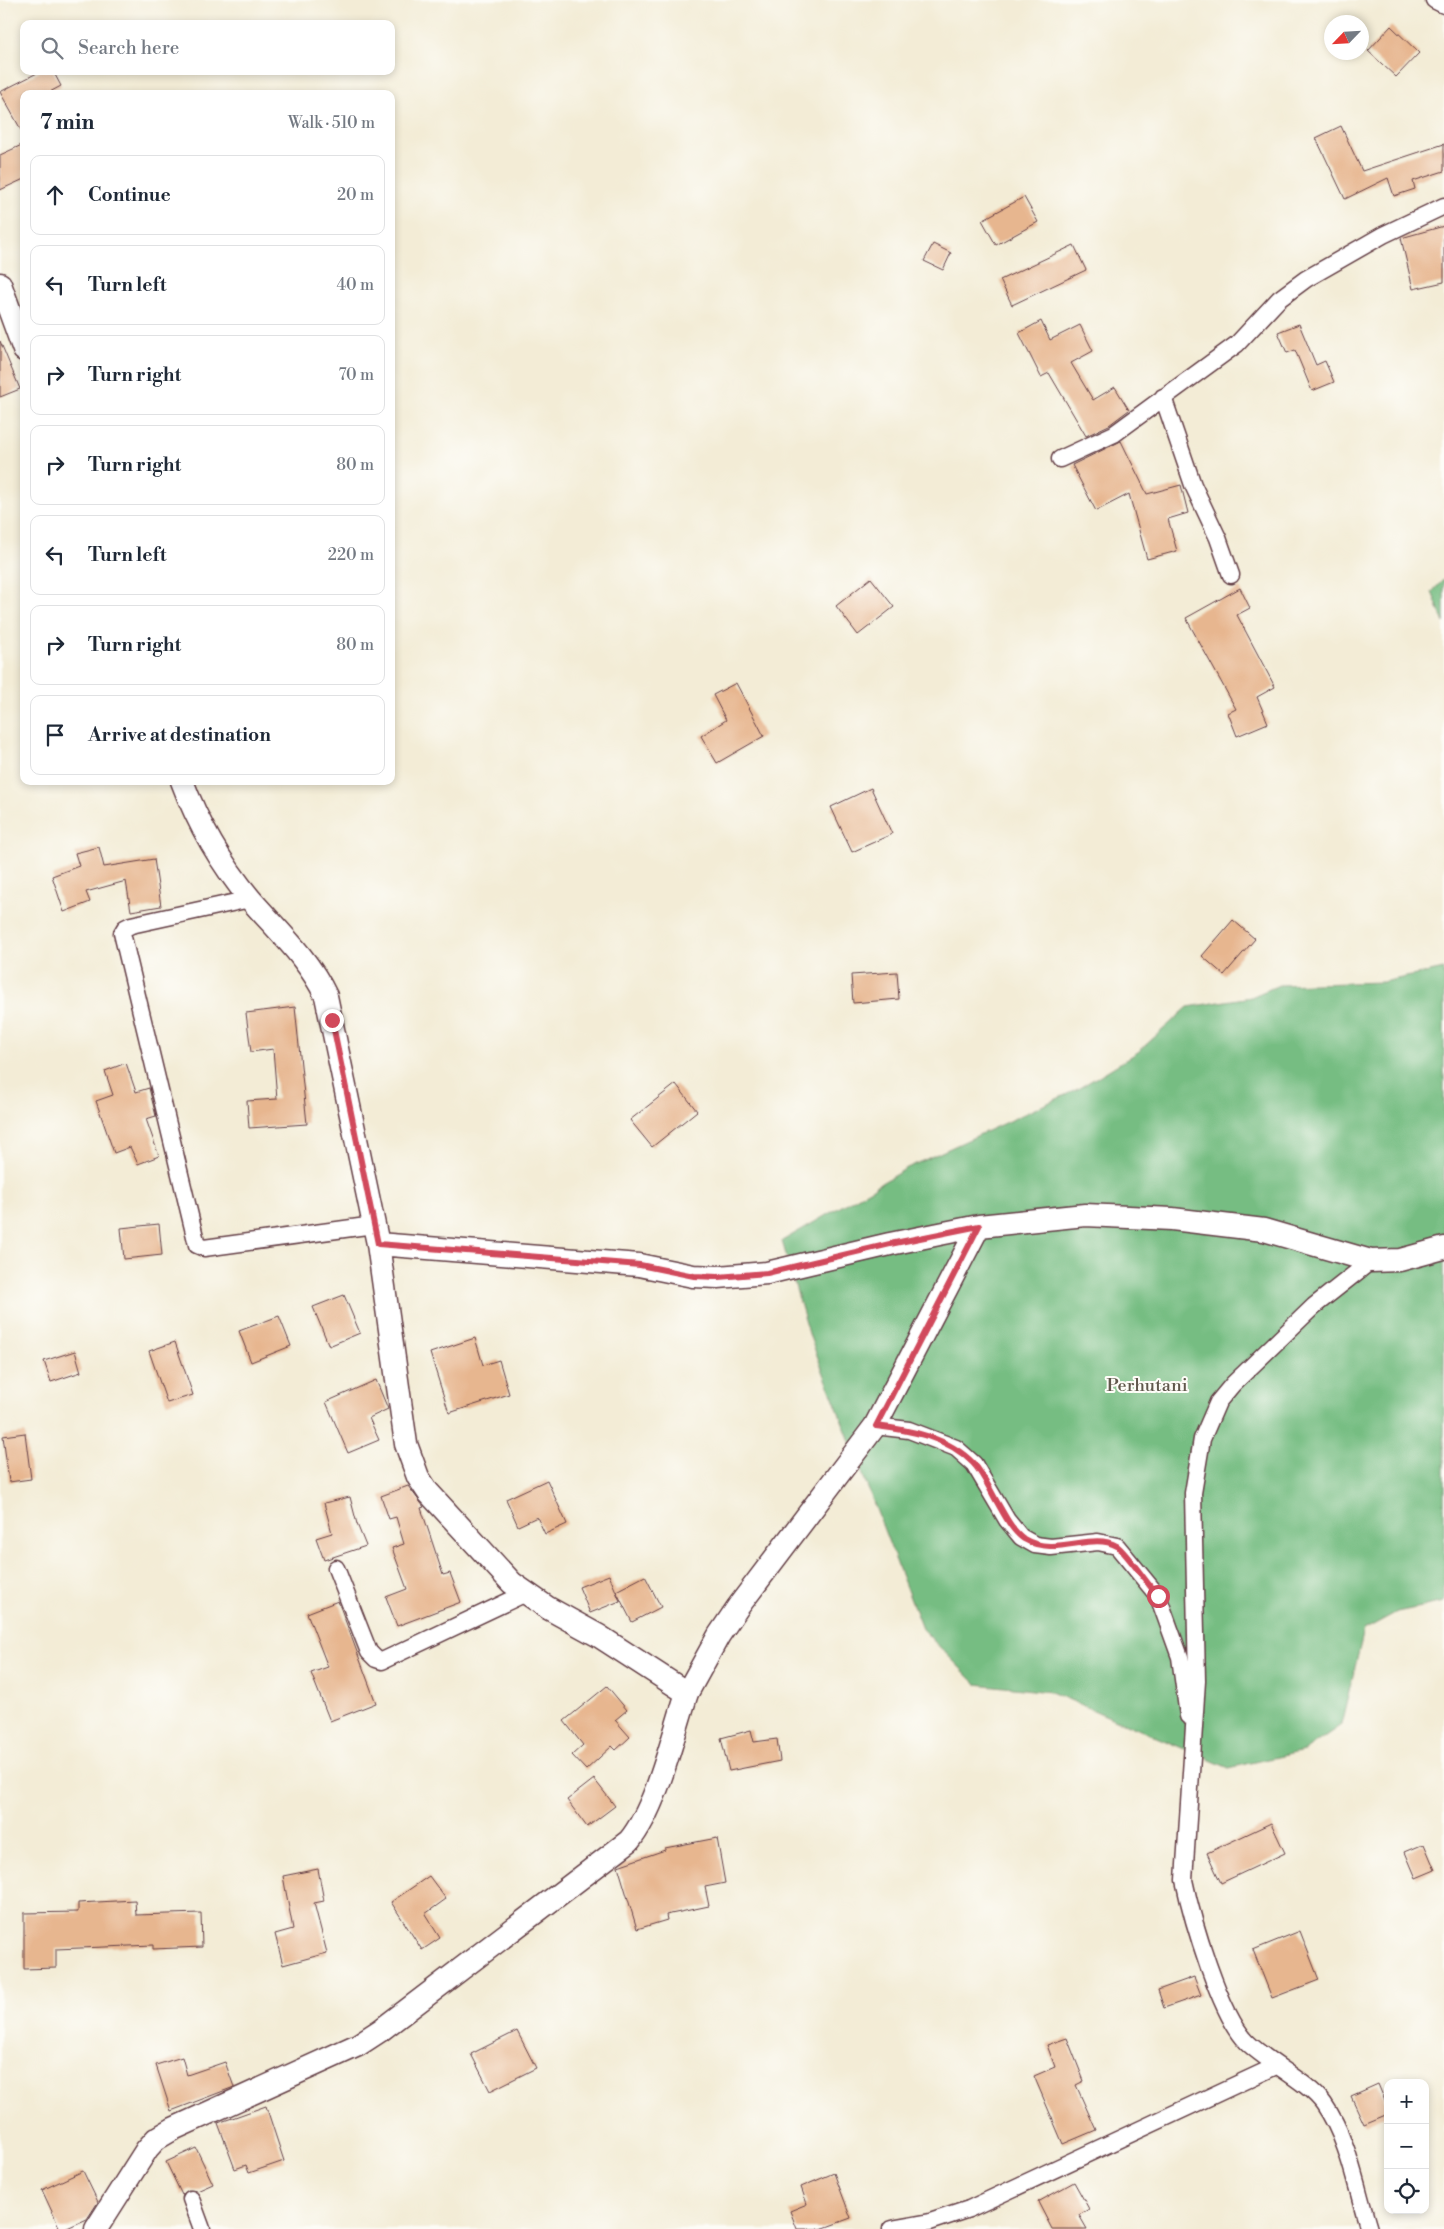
<!DOCTYPE html>
<meta charset="utf-8">
<style>
body{margin:0;font-family:"Libre Bodoni",serif;background:#f6f6f7;color:#1f2937}
.controls{position:absolute;right:15px;bottom:15px;display:grid;overflow:hidden;border-radius:10px;box-shadow:0 2px 8px #0003}
.controls button{width:45px;height:45px;display:grid;place-items:center;padding:0;border:0;border-bottom:1px solid #e0e1e3;background:#fff;color:#1f2937;font:25px sans-serif}
.compass{position:absolute;left:1324px;top:15px;width:45px;height:45px;border-radius:50%;background:#fff;box-shadow:0 2px 8px #0003;rotate:245deg}
.stop{position:absolute;width:15px;height:15px;margin:-11px;border:4px solid #d1495b;border-radius:50%;background:#fff}
.stop.end{background:#d1495b;border-color:#fff;box-shadow:0 1px 5px #0008}
.list{margin:0;padding:0;list-style:none}
h2{display:flex;justify-content:space-between;align-items:center;height:65px;margin:0;padding:0 20px;font-size:21px}
h2 small{font-size:16px;font-weight:400;color:#747a83}
.list li{display:grid;grid-template-columns:32px 1fr auto;gap:15px;align-items:center;box-sizing:border-box;height:80px;margin:0 10px 10px;padding:0 10px;border:1px solid #e0e1e3;border-radius:10px}
.list b{display:block;font-size:19px;white-space:nowrap}
.list em{font-size:16px;font-style:normal;color:#747a83}
.icon{flex:none;width:28px;height:28px;fill:none;stroke:currentColor;stroke-width:2;stroke-linecap:round;stroke-linejoin:round}
.map{position:relative;flex:none;width:1444px;height:2229px;overflow:hidden}
.search{position:absolute;background:#fff;box-shadow:0 2px 8px #0003;left:20px;top:20px;width:375px;height:55px;display:flex;align-items:center;gap:12px;box-sizing:border-box;padding:0 18px;border-radius:10px;color:#747a83;font-size:19px}
.panel{position:absolute;background:#fff;box-shadow:0 2px 8px #0003;left:20px;top:90px;width:375px;height:695px;border-radius:10px}
.map>svg:first-child{display:block}
</style>
<div class="map">
<svg width="1444" height="2229" viewBox="0 0 1444 2229">
<rect width="100%" height="100%" fill="#fdfcf7"/>
<filter id="ink" filterUnits="userSpaceOnUse"><feTurbulence type="fractalNoise" baseFrequency=".02" numOctaves="2"/><feDisplacementMap in="SourceGraphic" scale="10" xChannelSelector="R" yChannelSelector="G"/><feConvolveMatrix kernelMatrix="1 2 1 2 8 2 1 2 1" color-interpolation-filters="sRGB"/></filter>
<filter id="wash" filterUnits="userSpaceOnUse"><feTurbulence type="fractalNoise" baseFrequency=".0096" numOctaves="4" result="noise"/><feDisplacementMap in="SourceGraphic" scale="20" xChannelSelector="R" yChannelSelector="G"/><feGaussianBlur stdDeviation="1.12" result="paint"/><feColorMatrix in="noise" values="0 0 0 0 0 0 0 0 0 0 0 0 0 0 0 0 0 1.4 0 .05"/><feComposite in="paint" operator="in"/></filter>
<g filter="url(#wash)">
<rect width="100%" height="100%" fill="#f3ecd6"/>
<path fill="#76bd82" stroke="#606e56" d="M1444,579V623L1432,592Z
M1444,969V1602L1397,1612L1364,1630L1341,1725L1304,1751L1229,1768L1051,1692L976,1684L922,1629L810,1337L782,1241L907,1168L1076,1090L1138,1052L1188,1007L1251,997L1279,985L1383,982Z"/>
<g id="blocks">
<path fill="#e7b68f" d="M1391,26L1419,53L1396,77L1368,51Z
M41,71H53L61,86L46,94H24V135L0,92Z
M1341,126L1362,171L1444,144V171L1413,181L1415,189L1394,196L1388,178L1345,199L1316,138Z
M24,144V179L0,190V155Z
M1024,197L1038,222L996,245L982,220Z
M1444,226V282L1413,289L1401,238Z
M933,244L951,253L943,270L924,261Z
M1074,245L1086,270L1012,305L1000,280Z
M1041,321L1050,340L1080,325L1093,351L1071,363L1093,400L1115,387L1129,410L1109,425L1086,436L1049,373L1041,377L1019,333Z
M1299,324L1316,365L1325,361L1334,382L1312,391L1295,350L1287,353L1278,332Z
M0,341L20,389L0,397Z
M1121,441L1147,494L1181,485L1188,513L1168,519L1177,551L1147,559L1129,494L1096,511L1072,465Z
M871,578L894,607L858,635L836,606Z
M1240,588L1250,608L1237,615L1275,687L1257,697L1268,723L1237,736L1228,713L1236,709L1186,618Z
M736,683L764,736L717,763L701,736L726,720L713,695Z
M871,788L892,834L852,852L831,807Z
M99,847L104,867L154,859L161,906L131,911L126,881L86,892L90,902L64,912L52,876L79,866L75,853Z
M1233,920L1255,939L1224,975L1202,956Z
M897,972L899,999L853,1003L851,975Z
M295,1007L307,1124L249,1128L247,1101L277,1099L273,1049L251,1052L246,1013Z
M126,1063L136,1092L149,1088L156,1116L146,1119L159,1156L138,1164L130,1147L114,1153L96,1101L113,1095L105,1071Z
M676,1084L697,1111L652,1147L630,1120Z
M159,1224L162,1255L124,1259L121,1228Z
M344,1295L360,1333L329,1346L313,1307Z
M279,1316L291,1346L251,1362L239,1331Z
M475,1338L483,1365L499,1360L509,1394L449,1413L430,1353Z
M175,1342L193,1395L167,1403L149,1351Z
M75,1351L81,1372L51,1382L44,1361Z
M376,1380L388,1409L369,1418L379,1440L348,1453L326,1402Z
M25,1433L31,1479L9,1482L3,1436Z
M547,1480L567,1524L545,1534L537,1517L518,1526L506,1499Z
M408,1486L424,1507L421,1508L443,1575L450,1573L461,1602L397,1626L386,1597L407,1589L392,1548L404,1544L396,1517L389,1519L381,1496Z
M350,1497L357,1524L366,1546L324,1560L316,1538L332,1533L324,1503Z
M609,1575L620,1601L590,1613L579,1587Z
M645,1576L661,1607L632,1622L616,1591Z
M338,1601L376,1703L330,1721L311,1673L328,1667L307,1613Z
M607,1686L627,1710L615,1720L630,1737L616,1750L612,1746L586,1770L572,1755L583,1745L564,1721Z
M751,1730L754,1742L777,1739L780,1761L729,1771L721,1738Z
M594,1779L615,1806L587,1827L567,1800Z
M1271,1823L1285,1853L1221,1883L1207,1853Z
M717,1838L725,1883L705,1887L709,1906L666,1915L667,1920L637,1929L618,1866L665,1850V1848Z
M1424,1844L1435,1870L1416,1878L1405,1852Z
M318,1869L324,1901L314,1903L327,1953L283,1965L275,1934L293,1929L283,1876Z
M429,1876L446,1899L425,1914L440,1938L422,1950L391,1902Z
M135,1900L136,1915L201,1913L202,1947L153,1949V1945L56,1949V1968L24,1969V1913L78,1912V1903Z
M1300,1931L1319,1980L1272,1998L1253,1950Z
M1194,1977L1201,1995L1164,2008L1158,1990Z
M517,2031L536,2068L490,2091L471,2054Z
M1067,2038L1084,2081L1076,2085L1096,2130L1063,2144L1034,2076L1055,2067L1047,2045Z
M182,2057L187,2075L225,2062L234,2087L171,2111L156,2065Z
M1378,2084L1388,2108V2114L1364,2124L1351,2096Z
M266,2106L284,2161L249,2173L246,2165L235,2169L218,2123Z
M196,2148L213,2184L197,2191L188,2190L182,2195L166,2162Z
M83,2171L98,2202L87,2219L65,2229H60L42,2190Z
M834,2173L851,2218L821,2229H797L790,2211L807,2204L801,2187Z
M1074,2182L1089,2209L1079,2215L1087,2229H1052L1038,2202Z"/>
</g>
</g>
<g filter="url(#ink)">
<use href="#blocks" fill-opacity="0" stroke="#633e45" stroke-width="1"/>
<g fill="none" stroke-linecap="round" stroke-linejoin="round">
<defs>
<path id="street" d="M1434,0L1444,5
M1163,397L1193,485L1218,538L1231,575
M1060,459L1114,434L1237,344L1279,299L1306,279L1383,235L1444,206
M250,899L131,925L125,928L122,933L197,1245L204,1248L374,1225
M875,1426L909,1430L956,1448L974,1464L1007,1520L1021,1537L1035,1545L1051,1547L1098,1542L1117,1546L1158,1596L1180,1657L1188,1716
M336,1568L369,1652L376,1659L382,1661L526,1593
M191,2199L202,2229
M891,2229L930,2222L969,2209L1276,2066
M1369,2229C1356,2188 1349,2140 1324,2104C1310,2083 1267,2062 1247,2042C1220,2015 1192,1919 1184,1880L1197,1681L1193,1493L1202,1439L1218,1402L1233,1384L1314,1306L1371,1261"/>
<path id="secondary" d="M0,284L24,350
M378,1244L639,1265L693,1276L718,1277L767,1273L890,1244L979,1226L1085,1215L1172,1219L1264,1230L1371,1261L1400,1260L1444,1248
M687,1693L719,1635L738,1607L875,1426L979,1226
M96,2229L147,2149L156,2139L173,2129L358,2045L381,2030L629,1841C657,1807 673,1735 687,1693L599,1636L548,1608L512,1583L428,1492L418,1477L406,1444L378,1244L326,996C308,958 278,931 251,900C222,865 198,824 182,781"/>
</defs>
<use href="#street" stroke="#633e45" stroke-width="19"/>
<use href="#secondary" stroke="#633e45" stroke-width="25"/>
<use href="#street" stroke="#fff" stroke-width="16"/>
<use href="#secondary" stroke="#fff" stroke-width="22"/>
</g>
</g>
<g fill="none" stroke-linecap="round" stroke-linejoin="round" filter="url(#ink)">
<path stroke="#d1495b" stroke-width="6" d="M332,1020L378,1244L640,1265L694,1276L718,1277L767,1273L890,1244L979,1226L876,1426C910,1430 948,1437 973,1463C983,1473 990,1490 997,1502C1004,1514 1012,1531 1024,1539C1056,1558 1091,1531 1117,1546C1126,1552 1149,1586 1158,1596"/>
</g>
<g text-anchor="middle" dominant-baseline="central" stroke-width="4" stroke-linejoin="round" paint-order="stroke">
<g font-size="18" fill="#60584c" stroke="#fdfcf7">
<text x="1147" y="1385">Perhutani</text>
</g>
</g>
</svg>
<div class="controls">
<button>+</button>
<button>−</button>
<button><svg class="icon" aria-label="locate" viewBox="0 0 24 24"><circle cx="12" cy="12" r="6"/><path d="M12 2v4M12 18v4M2 12h4M18 12h4"/></svg></button>
</div>
<svg class="compass" viewBox="-18 -18 36 36"><path d="M0-13l5 13h-10z" fill="#e53935"/><path d="M0 13l5-13h-10z" fill="#747a83"/></svg>
<div class="stop" style="left:1158px;top:1596px"></div>
<div class="stop end" style="left:332px;top:1020px"></div>
<div class="search"><svg class="icon" aria-label="search" viewBox="0 0 24 24"><circle cx="10" cy="10" r="6"/><path d="M15 15l6 6"/></svg>Search here</div>
<section class="panel">
<h2>7 min<small>Walk · 510 m</small></h2>
<ul class="list">
<li><svg class="icon" aria-label="ahead" viewBox="0 0 24 24"><path d="M12 20V5M6 11l6-6 6 6"/></svg><div><b>Continue</b></div><em>20 m</em></li>
<li><svg class="icon" aria-label="left" viewBox="0 0 24 24"><path d="M17 20v-9H6M10 6l-5 5 5 5"/></svg><div><b>Turn left</b></div><em>40 m</em></li>
<li><svg class="icon" aria-label="right" viewBox="0 0 24 24"><path d="M7 20v-9h11M14 6l5 5-5 5"/></svg><div><b>Turn right</b></div><em>70 m</em></li>
<li><svg class="icon" aria-label="right" viewBox="0 0 24 24"><path d="M7 20v-9h11M14 6l5 5-5 5"/></svg><div><b>Turn right</b></div><em>80 m</em></li>
<li><svg class="icon" aria-label="left" viewBox="0 0 24 24"><path d="M17 20v-9H6M10 6l-5 5 5 5"/></svg><div><b>Turn left</b></div><em>220 m</em></li>
<li><svg class="icon" aria-label="right" viewBox="0 0 24 24"><path d="M7 20v-9h11M14 6l5 5-5 5"/></svg><div><b>Turn right</b></div><em>80 m</em></li>
<li><svg class="icon" aria-label="arrive" viewBox="0 0 24 24"><path d="M6 21V4h12l-3 4 3 4H6"/></svg><div><b>Arrive at destination</b></div></li>
</ul>
</section>
</div>
